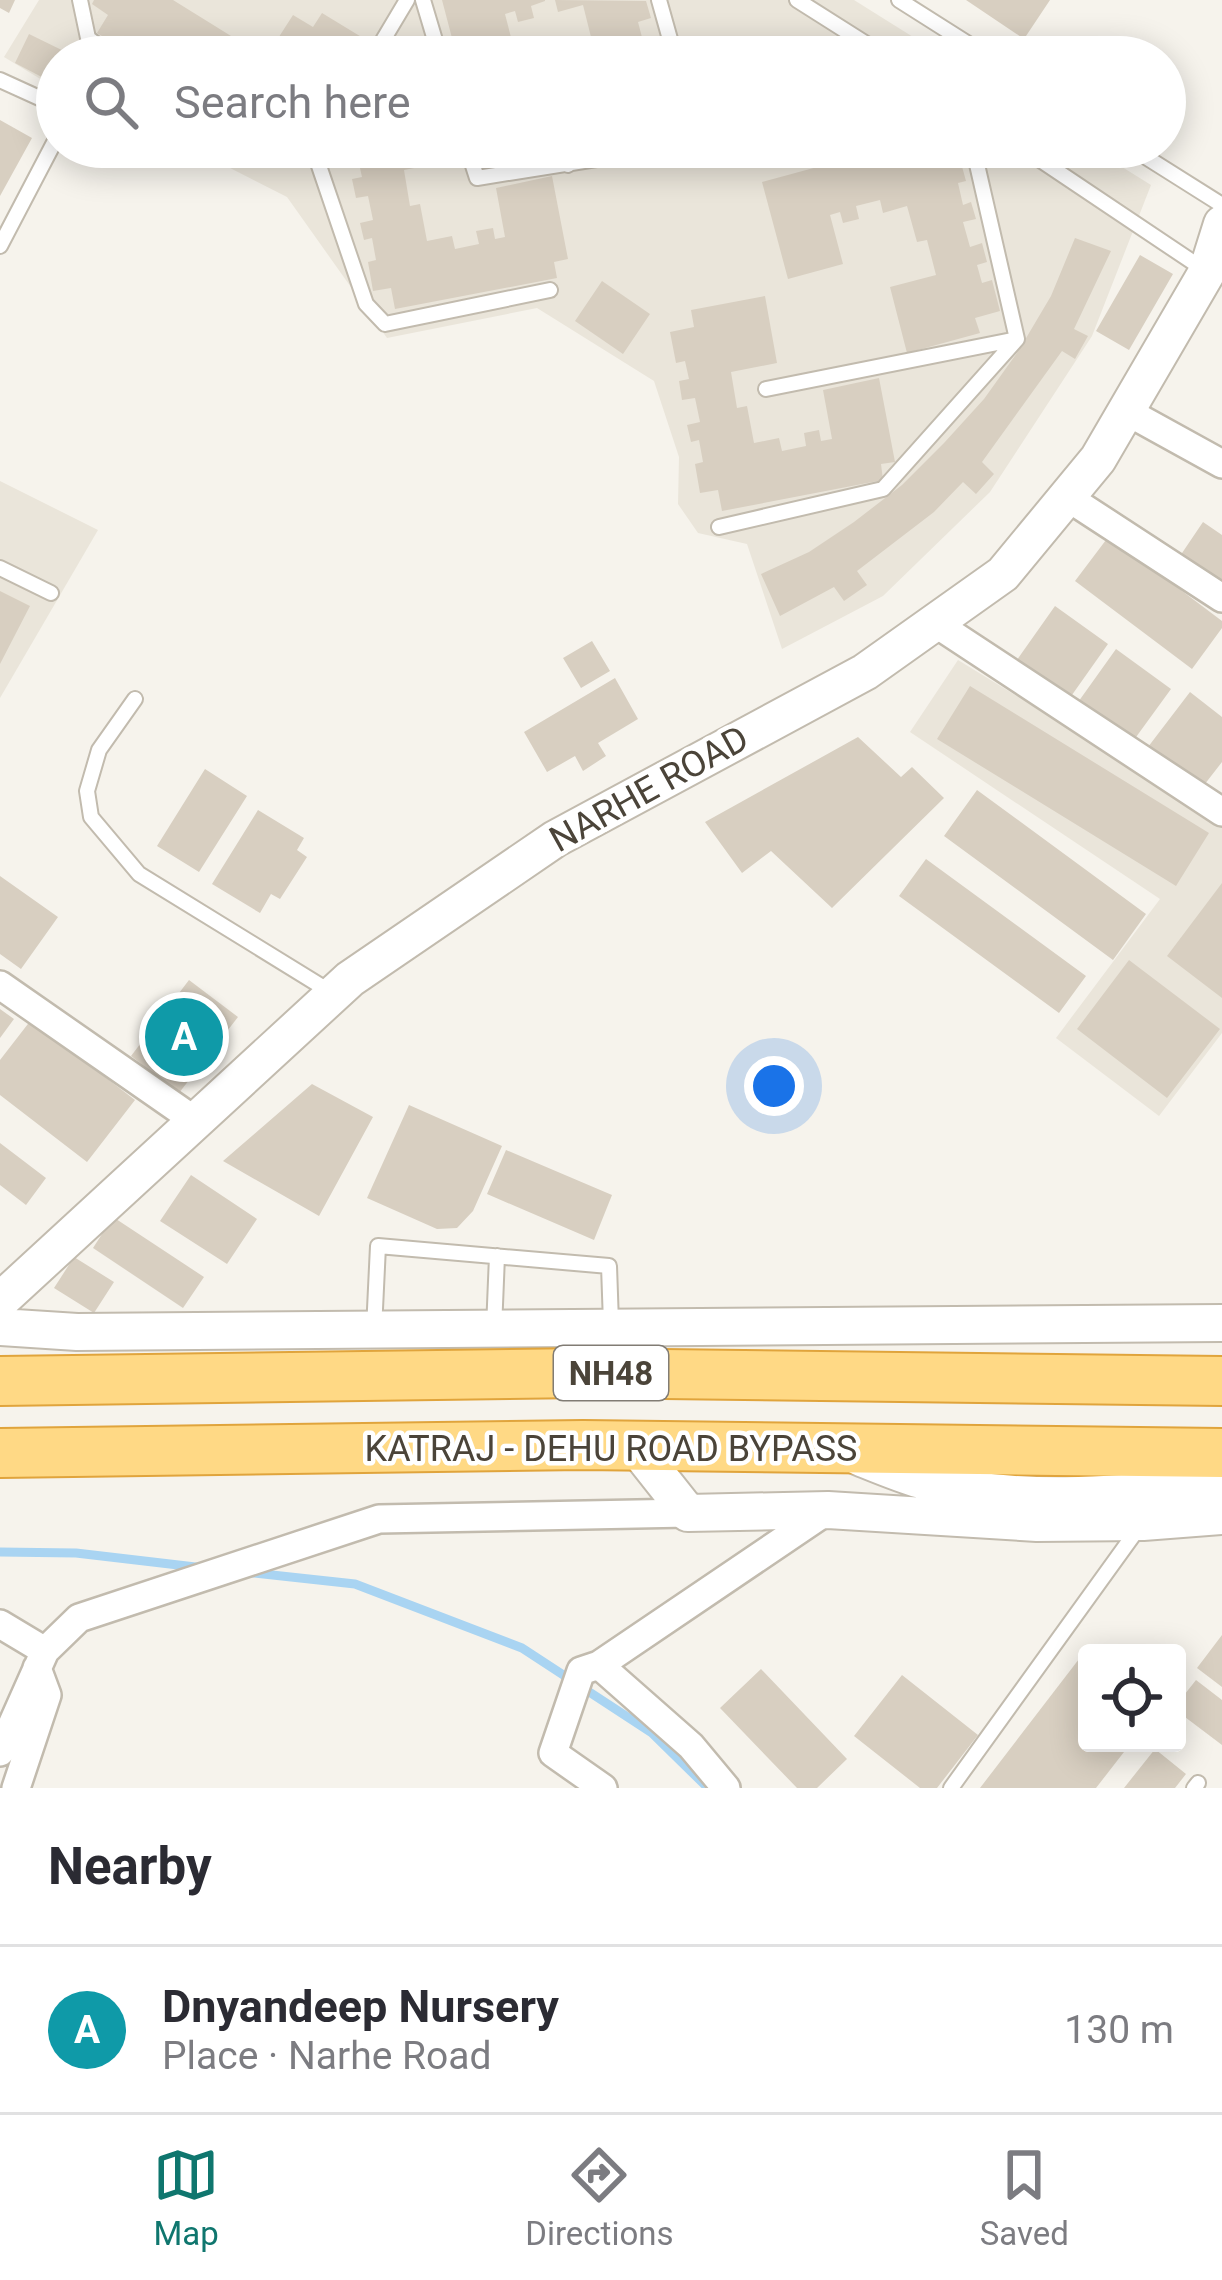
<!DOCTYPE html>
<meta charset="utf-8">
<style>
body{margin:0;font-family:Roboto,sans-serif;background:#f2f2f3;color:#2b2b33}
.controls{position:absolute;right:36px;bottom:36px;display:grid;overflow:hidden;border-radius:12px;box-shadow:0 6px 30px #0003}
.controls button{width:108px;height:108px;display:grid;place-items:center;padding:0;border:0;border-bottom:3px solid #e1e1e2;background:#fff;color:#2b2b33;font:60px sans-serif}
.you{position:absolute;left:774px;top:1086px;width:42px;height:42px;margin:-30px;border:9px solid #fff;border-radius:50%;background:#1a73e8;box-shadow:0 0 0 18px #1a73e833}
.badge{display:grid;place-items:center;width:78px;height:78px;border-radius:50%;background:#0f766e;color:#fff;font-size:39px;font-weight:700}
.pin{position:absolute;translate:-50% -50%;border:6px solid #fff;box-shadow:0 3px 12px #0006}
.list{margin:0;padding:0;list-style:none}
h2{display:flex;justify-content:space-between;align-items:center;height:156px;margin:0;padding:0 48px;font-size:51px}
h2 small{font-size:39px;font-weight:400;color:#7c7c81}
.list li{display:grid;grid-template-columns:78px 1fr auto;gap:36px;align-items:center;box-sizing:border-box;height:168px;padding:0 48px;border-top:3px solid #e1e1e2}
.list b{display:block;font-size:45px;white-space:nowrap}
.list p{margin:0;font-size:39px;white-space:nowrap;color:#7c7c81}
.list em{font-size:39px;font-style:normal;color:#7c7c81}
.icon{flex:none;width:66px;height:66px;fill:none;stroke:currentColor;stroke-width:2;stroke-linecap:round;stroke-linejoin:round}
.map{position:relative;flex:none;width:1222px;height:1788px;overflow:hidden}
.search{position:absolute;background:#fff;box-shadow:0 6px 30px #0003;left:36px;right:36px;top:36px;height:132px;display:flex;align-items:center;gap:30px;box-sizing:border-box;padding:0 42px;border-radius:66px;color:#7c7c81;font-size:45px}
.sheet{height:324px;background:#fff}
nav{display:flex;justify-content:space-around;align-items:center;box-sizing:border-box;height:168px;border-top:3px solid #e1e1e2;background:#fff;font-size:33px;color:#7c7c81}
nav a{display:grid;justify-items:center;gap:6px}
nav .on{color:#0f766e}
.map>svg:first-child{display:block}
</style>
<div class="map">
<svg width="1222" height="1788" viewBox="0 0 1222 1788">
<rect width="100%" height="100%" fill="#f6f3ec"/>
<path fill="#eae5da" d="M39,0H854L945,57H57V89L4,57Z
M189,147H1090L1151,185L1092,336L990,492L883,596L782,649L747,544L698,533L678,504L679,457L654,381L537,308L387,338L287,197Z
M0,481L98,530L0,698Z
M958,660L1222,822V1033L1159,1116L1056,1038L1160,899L910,732Z"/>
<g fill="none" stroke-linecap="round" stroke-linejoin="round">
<path stroke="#a9d4f2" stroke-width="9" d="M0,1552L76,1553L204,1568
M244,1572L355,1584L522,1648L652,1733L708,1788"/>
</g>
<path fill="#d8cfc1" d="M0,0H15L9,13L0,8Z
M94,0H173L265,57H136L97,33L108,15L92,4Z
M442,0H545V1L531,6L534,18L518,22L515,11L505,14L516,57H457Z
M555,0L646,1L651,18L638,22L644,45L657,42L661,57H607L602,38L592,41L583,5L558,12Z
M966,0H1050L1024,39Z
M322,13L368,41L358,57H266L293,15L313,27Z
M29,34L76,57H57V85L15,63Z
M0,120L32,138L0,196Z
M346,147H448L450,161L404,170L410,206L420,204L427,241L452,236L455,249L479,244L476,231L493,228L495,239L505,237L496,188L552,176L568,259L554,262L557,278L395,309L391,288L373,291L368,262L376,260L372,238L364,240L360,223L373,220L368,196L356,198L352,179L362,177L358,159L349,161Z
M891,147H938L941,157L958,152L966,181L958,183L963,205L971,202L976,219L963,222L970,247L982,243L987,262L977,265L982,283L992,280L1000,311L975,318L980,333L907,353L890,287L936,275L927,240L917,242L907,206L883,213L880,200L856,206L859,219L843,223L840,212L830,215L843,264L788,279L762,182Z
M1075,238L1111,251L1074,329L1088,336L1075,359L1062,351L982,462L994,474L976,494L963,482L934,512L857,571L867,585L844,601L834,587L780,616L761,574L809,552L854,522L902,485L944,443L984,399L1019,350L1051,296Z
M1140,255L1173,274L1129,350L1096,331Z
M602,281L650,314L623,354L575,321Z
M765,296L777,363L731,372L737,408L747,406L754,443L779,438L782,451L806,446L804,433L819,430L821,441L832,439L823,390L879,378L895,462L881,464L883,480L722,511L718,490L700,493L695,464L703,462L699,440L691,442L687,425L700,422L695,398L682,400L679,381L689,379L685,361L676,363L670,332L694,327L691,310Z
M1203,522L1222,535V585L1180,556Z
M1109,536L1222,621V628L1192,669L1075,581Z
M0,591L30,606L0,664Z
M1055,606L1108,644L1067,702L1014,664Z
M592,641L610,671L581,688L563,658Z
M1116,649L1171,689L1131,744L1076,705Z
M615,678L638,719L598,743L606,756L583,771L575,756L547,772L524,732Z
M970,686L1209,833L1176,886L937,739Z
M1190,692L1222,717V762L1201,789L1148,747Z
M858,737L901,777L912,767L944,798L832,908L771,851L742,873L705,822Z
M205,769L247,796L199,872L157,846Z
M977,790L1146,914L1113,960L944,836Z
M258,810L304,838L297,850L307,857L280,899L271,894L260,913L212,884Z
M926,859L1086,976L1059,1013L899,896Z
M0,876L58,917L21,969L0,954Z
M1222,883V998L1167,956Z
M1129,960L1220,1029L1167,1098L1077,1029Z
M189,980L238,1017L179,1093L131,1056Z
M0,1009L14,1019L0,1038Z
M31,1020L135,1100L87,1162L0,1095V1060Z
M312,1084L373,1117L319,1216L223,1161Z
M409,1105L502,1146L473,1211L457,1228L437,1229L367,1198Z
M0,1143L46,1178L26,1205L0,1185Z
M506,1150L612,1195L594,1240L487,1194Z
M191,1175L257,1219L227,1264L160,1221Z
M113,1217L204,1277L183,1308L93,1248Z
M74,1257L114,1282L94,1313L54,1288Z
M1222,1635V1687L1197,1668Z
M1089,1646L1098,1653H1087V1743H1131L1096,1788H980Z
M761,1669L847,1759L817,1788H797L720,1708Z
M902,1675L978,1735L937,1788H920L854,1736Z
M1196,1680L1222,1700V1745L1177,1711V1704Z
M1155,1749L1186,1774L1175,1788H1124Z"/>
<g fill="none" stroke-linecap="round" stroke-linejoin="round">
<defs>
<path id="service" d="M80,0L88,38L113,57
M423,0L440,57
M659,0L675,57
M797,0L887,57
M899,0L989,57
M373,57L407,0
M0,80L57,106
M265,147L278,155L315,154
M319,147L315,154L366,304L385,324L550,290
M467,147L477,178L672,147
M564,147L568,165
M1021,147L1203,269
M1130,147L1222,205
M0,246L57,137
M766,389L1017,339L973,147
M719,527L883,489L1017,339
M0,568L51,593
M135,699L99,750L87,791L91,817L139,874L329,991
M494,1329L497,1256
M374,1330L378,1246L609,1266L611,1323
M951,1788L1140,1526
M1194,1788L1198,1783"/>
<path id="minor" d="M1126,411L1222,464
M1067,497L1222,598
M935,623L1222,812
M0,985L194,1120
M0,1624L45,1651
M599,1665L691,1746L726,1788
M0,1752L45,1651L79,1618L379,1519L688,1513
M16,1788L47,1695L37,1668
M603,1788L553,1753L581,1671L599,1665L828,1510"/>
<path id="tertiary" d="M0,1301L350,979L555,839L865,672L1003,574L1098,459L1207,272L1222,224
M0,1327L77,1332L1222,1323
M635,1446L688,1513L828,1510L1037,1523L1143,1522L1222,1516
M859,1457C879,1465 900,1474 921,1480C1017,1505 1124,1494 1222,1485"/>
<path id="trunk" d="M0,1381L583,1373L1222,1381
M0,1453L583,1445L1222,1453"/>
</defs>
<use href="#service" stroke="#c2bbae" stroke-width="18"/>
<use href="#minor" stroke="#c2bbae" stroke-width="32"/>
<use href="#tertiary" stroke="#c2bbae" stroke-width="40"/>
<use href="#trunk" stroke="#e0a43c" stroke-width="52"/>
<use href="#service" stroke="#fff" stroke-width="14"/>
<use href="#minor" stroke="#fff" stroke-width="27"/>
<use href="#tertiary" stroke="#fff" stroke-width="36"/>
<use href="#trunk" stroke="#ffd985" stroke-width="48"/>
</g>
<g text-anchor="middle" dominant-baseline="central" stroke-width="9" stroke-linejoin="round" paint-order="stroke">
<rect fill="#fff" stroke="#817c74" stroke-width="3" x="554" y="1346" width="114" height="54" rx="9"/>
<g font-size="33" font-weight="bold" fill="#4b4439">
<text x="611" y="1373">NH48</text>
</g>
<g font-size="36" fill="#4b4439" stroke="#fff">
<text transform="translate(649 789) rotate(-29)">NARHE ROAD</text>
<text x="611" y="1449">KATRAJ - DEHU ROAD BYPASS</text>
</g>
</g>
</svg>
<div class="controls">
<button><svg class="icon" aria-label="locate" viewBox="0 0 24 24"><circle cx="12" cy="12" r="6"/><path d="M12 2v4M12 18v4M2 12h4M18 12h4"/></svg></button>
</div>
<div class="you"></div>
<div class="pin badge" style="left:184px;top:1037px;background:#0f9aa8">A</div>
<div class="search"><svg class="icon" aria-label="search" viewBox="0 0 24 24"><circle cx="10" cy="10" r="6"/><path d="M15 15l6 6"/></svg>Search here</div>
</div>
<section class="sheet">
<h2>Nearby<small></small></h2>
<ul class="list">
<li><span class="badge" style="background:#0f9aa8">A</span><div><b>Dnyandeep Nursery</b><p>Place · Narhe Road</p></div><em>130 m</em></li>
</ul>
</section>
<nav>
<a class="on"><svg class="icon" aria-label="map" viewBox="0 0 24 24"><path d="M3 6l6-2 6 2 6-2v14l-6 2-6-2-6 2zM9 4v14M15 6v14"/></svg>Map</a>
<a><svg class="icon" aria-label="directions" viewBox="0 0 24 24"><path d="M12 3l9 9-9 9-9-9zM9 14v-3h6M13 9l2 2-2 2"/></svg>Directions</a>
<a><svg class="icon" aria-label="saved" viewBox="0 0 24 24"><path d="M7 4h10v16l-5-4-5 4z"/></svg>Saved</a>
</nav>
